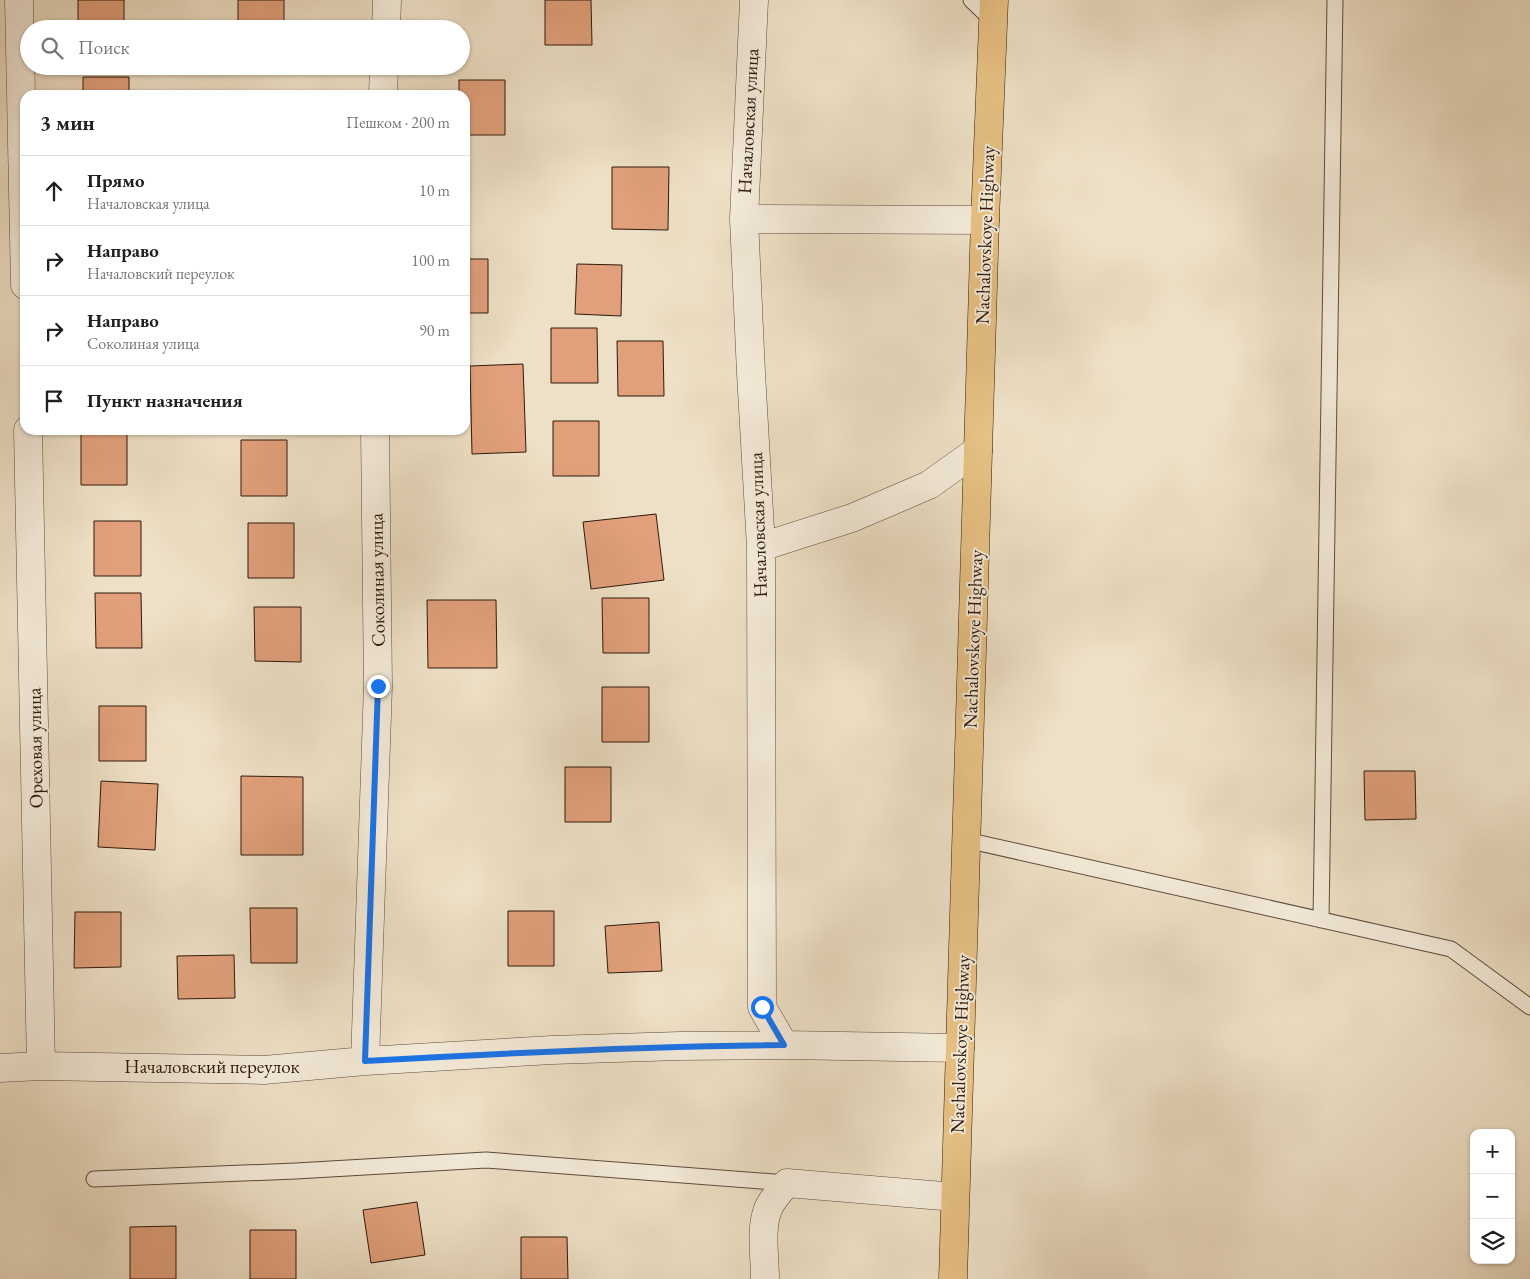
<!DOCTYPE html>
<html lang="ru">
<meta charset="utf-8">
<style>
body{margin:0;font-family:"EB Garamond",serif;background:#f6f6f6;color:#202124}
.controls{position:absolute;right:15px;bottom:15px;display:grid;overflow:hidden;border-radius:10px;box-shadow:0 1px 4px #0004}
.controls button{width:45px;height:45px;display:grid;place-items:center;padding:0;border:0;border-bottom:1px solid #e0e0e0;background:#fff;color:#202124;font:25px sans-serif}
.stop{position:absolute;width:15px;height:15px;margin:-11px;border:4px solid #1a73e8;border-radius:50%;background:#fff}
.stop.end{background:#1a73e8;border-color:#fff;box-shadow:0 1px 5px #0008}
.list{margin:0;padding:0;list-style:none}
h2{display:flex;justify-content:space-between;align-items:center;height:65px;margin:0;padding:0 20px;font-size:21px}
h2 small{font-size:16px;font-weight:400;color:#757577}
.list li{display:grid;grid-template-columns:32px 1fr auto;gap:15px;align-items:center;box-sizing:border-box;height:70px;padding:0 20px;border-top:1px solid #e0e0e0}
.list b{display:block;font-size:19px;white-space:nowrap}
.list p{margin:0;font-size:16px;white-space:nowrap;color:#757577}
.list em{font-size:16px;font-style:normal;color:#757577}
.icon{flex:none;width:28px;height:28px;fill:none;stroke:currentColor;stroke-width:2;stroke-linecap:round;stroke-linejoin:round}
.map{position:relative;flex:none;width:1530px;height:1279px;overflow:hidden}
.search{position:absolute;background:#fff;box-shadow:0 1px 4px #0004;left:20px;top:20px;width:450px;height:55px;display:flex;align-items:center;gap:12px;box-sizing:border-box;padding:0 18px;border-radius:28px;color:#757577;font-size:19px}
.panel{position:absolute;background:#fff;box-shadow:0 1px 4px #0004;left:20px;top:90px;width:450px;height:345px;border-radius:15px}
.map>svg:first-child{display:block}
</style>
<div class="map">
<svg width="1530" height="1279" viewBox="0 0 1530 1279">
<rect width="100%" height="100%" fill="#eee0c6"/>
<filter id="stains"><feTurbulence type="fractalNoise" baseFrequency=".004" numOctaves="4"/><feColorMatrix values="0 0 0 0 .2 0 0 0 0 .09 0 0 0 0 .02 0 0 0 .5 -.17"/></filter>
<radialGradient id="worn" r=".72"><stop offset=".6" stop-color="#630" stop-opacity="0"/><stop offset="1" stop-color="#630" stop-opacity=".3"/></radialGradient>
<path fill="#e1a07b" stroke="#2e190d" d="M78,0H124V29H78Z
M238,0H284V29H238Z
M545,0H591L592,45H545Z
M83,77H129V95H83Z
M459,80H505V135H465V95H459Z
M612,167H669L668,230L612,229Z
M465,259H488V313H465Z
M577,264L622,265L621,316L575,314Z
M551,328H597L598,383H551Z
M617,341H663L664,396H618Z
M523,364L526,452L472,454L470,366Z
M553,421H599V476H553Z
M81,430H127V485H81Z
M241,440H287V496H241Z
M656,514L664,580L591,589L583,522Z
M94,521H141V576H94Z
M248,523H294V578H248Z
M95,593H141L142,648H96Z
M602,598H649V653H603Z
M427,600H496L497,668H428Z
M254,607H301V662L255,661Z
M602,687H649V742H602Z
M99,706H146V761H99Z
M565,767H611V822H565Z
M1364,771H1415L1416,819L1365,820Z
M241,776L303,777V855H241Z
M101,781L158,784L155,850L98,847Z
M250,908H297V963H251Z
M508,911H554V966H508Z
M75,912H121V967L74,968Z
M659,922L662,971L608,973L605,926Z
M234,955L235,998L178,999L177,956Z
M417,1202L425,1255L371,1263L363,1210Z
M176,1226V1279H130V1227Z
M250,1230H296V1279H250Z
M521,1237H567L568,1279H521Z"/>
<g fill="none" stroke-linecap="round" stroke-linejoin="round">
<defs>
<path id="lane" d="M971,0L993,21
M966,840L1451,949L1530,1007
M1321,920L1335,0
M94,1179L296,1171L486,1160L787,1183"/>
<path id="street" d="M19,0L25,285
M754,0L744,219L751,373L761,547L762,1007L784,1045
M386,29L387,0
M383,95L384,66
M744,219L985,220
M28,430L41,1066
M761,547L852,518L929,485L978,450
M365,1061L378,686L375,430
M0,1068L41,1066L264,1070L365,1061L552,1050L680,1046L784,1045L960,1048
M765,1279C765,1257 760,1229 768,1209C772,1199 780,1191 787,1183L955,1197"/>
<path id="primary" d="M953,1279L985,220L994,0"/>
</defs>
<use href="#lane" stroke="#5e4b3b" stroke-width="17"/>
<use href="#street" stroke="#5e4b3b" stroke-width="29"/>
<use href="#primary" stroke="#2e190d" stroke-width="29"/>
<use href="#lane" stroke="#f4ebda" stroke-width="15"/>
<use href="#street" stroke="#f4ebda" stroke-width="28"/>
<use href="#primary" stroke="#e7c083" stroke-width="28"/>
</g>
<g fill="none" stroke-linecap="round" stroke-linejoin="round">
<path stroke="#1a73e8" stroke-width="6" d="M378,686L365,1061C505,1053 644,1046 784,1045L762,1007"/>
</g>
<g text-anchor="middle" dominant-baseline="central" stroke-width="4" stroke-linejoin="round" paint-order="stroke">
<g font-size="19" fill="#2e190d" stroke="#f4ebda">
<text transform="translate(748 121) rotate(-87)">Началовская улица</text>
<text transform="translate(985 235) rotate(-88)">Nachalovskoye Highway</text>
<text transform="translate(758 525) rotate(-92)">Началовская улица</text>
<text transform="translate(377 580) rotate(-91)">Соколиная улица</text>
<text transform="translate(973 639) rotate(-88)">Nachalovskoye Highway</text>
<text transform="translate(35 748) rotate(-91)">Ореховая улица</text>
<text transform="translate(960 1044) rotate(-88)">Nachalovskoye Highway</text>
<text x="212" y="1066">Началовский переулок</text>
</g>
</g>
<rect width="100%" height="100%" filter="url(#stains)"/>
<rect width="100%" height="100%" fill="url(#worn)"/>
</svg>
<div class="controls">
<button>+</button>
<button>−</button>
<button><svg class="icon" aria-label="layers" viewBox="0 0 24 24"><path d="M12 4l9 5-9 5-9-5zM3 14l9 5 9-5"/></svg></button>
</div>
<div class="stop" style="left:762px;top:1007px"></div>
<div class="stop end" style="left:378px;top:686px"></div>
<div class="search"><svg class="icon" aria-label="search" viewBox="0 0 24 24"><circle cx="10" cy="10" r="6"/><path d="M15 15l6 6"/></svg>Поиск</div>
<section class="panel">
<h2>3 мин<small>Пешком · 200 m</small></h2>
<ul class="list">
<li><svg class="icon" aria-label="ahead" viewBox="0 0 24 24"><path d="M12 20V5M6 11l6-6 6 6"/></svg><div><b>Прямо</b><p>Началовская улица</p></div><em>10 m</em></li>
<li><svg class="icon" aria-label="right" viewBox="0 0 24 24"><path d="M7 20v-9h11M14 6l5 5-5 5"/></svg><div><b>Направо</b><p>Началовский переулок</p></div><em>100 m</em></li>
<li><svg class="icon" aria-label="right" viewBox="0 0 24 24"><path d="M7 20v-9h11M14 6l5 5-5 5"/></svg><div><b>Направо</b><p>Соколиная улица</p></div><em>90 m</em></li>
<li><svg class="icon" aria-label="arrive" viewBox="0 0 24 24"><path d="M6 21V4h12l-3 4 3 4H6"/></svg><div><b>Пункт назначения</b></div></li>
</ul>
</section>
</div>
